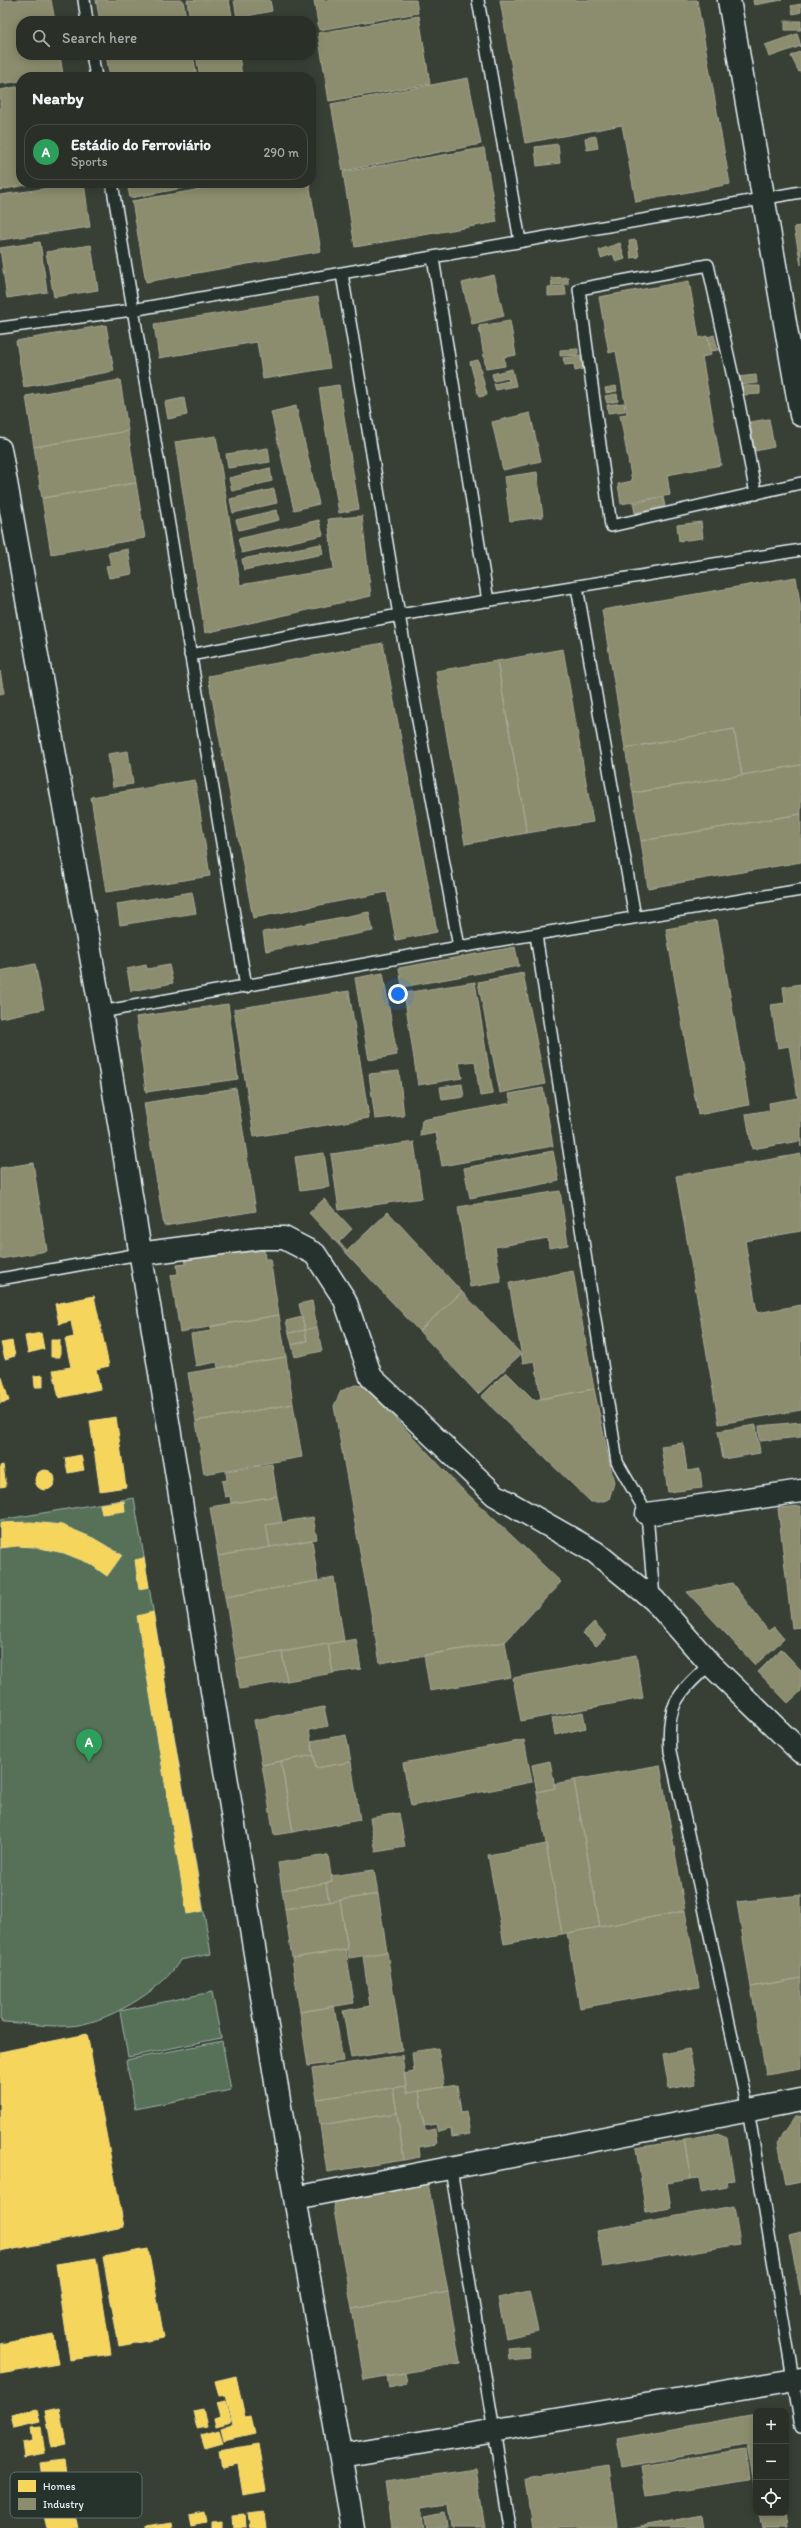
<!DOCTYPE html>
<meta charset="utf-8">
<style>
body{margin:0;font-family:Itim,sans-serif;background:#363c34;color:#f1f3f6}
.controls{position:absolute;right:12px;bottom:12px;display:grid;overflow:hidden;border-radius:8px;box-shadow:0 2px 10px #0003}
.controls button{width:36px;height:36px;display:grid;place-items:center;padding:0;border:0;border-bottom:1px solid #464b45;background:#2a3028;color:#f1f3f6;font:20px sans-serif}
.you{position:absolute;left:398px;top:994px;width:14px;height:14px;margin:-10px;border:3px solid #fff;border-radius:50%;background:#1a73e8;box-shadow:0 0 0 6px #1a73e833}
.badge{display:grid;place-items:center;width:26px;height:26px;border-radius:50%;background:#ffd166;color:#fff;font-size:13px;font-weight:700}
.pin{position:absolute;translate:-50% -33px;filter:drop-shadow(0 1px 2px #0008)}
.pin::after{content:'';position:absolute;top:21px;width:14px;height:12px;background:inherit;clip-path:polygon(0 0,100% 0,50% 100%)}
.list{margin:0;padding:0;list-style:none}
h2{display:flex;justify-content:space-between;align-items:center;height:52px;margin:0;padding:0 16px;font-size:17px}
h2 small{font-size:13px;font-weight:400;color:#a5a9a8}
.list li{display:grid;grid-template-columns:26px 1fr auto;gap:12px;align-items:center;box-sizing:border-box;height:56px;margin:0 8px 8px;padding:0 8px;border:1px solid #464b45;border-radius:16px}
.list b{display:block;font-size:15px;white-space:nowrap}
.list p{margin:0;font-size:13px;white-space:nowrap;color:#a5a9a8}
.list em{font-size:13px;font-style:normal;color:#a5a9a8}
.icon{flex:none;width:22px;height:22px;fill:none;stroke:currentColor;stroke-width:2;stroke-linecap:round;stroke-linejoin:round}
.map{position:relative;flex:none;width:801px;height:2528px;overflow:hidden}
.search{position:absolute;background:#2a3028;box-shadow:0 2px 10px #0003;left:16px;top:16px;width:300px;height:44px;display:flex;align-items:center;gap:10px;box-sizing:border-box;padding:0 14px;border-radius:16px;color:#a5a9a8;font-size:15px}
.panel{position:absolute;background:#2a3028;box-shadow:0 2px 10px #0003;left:16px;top:72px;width:300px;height:116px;border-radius:16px}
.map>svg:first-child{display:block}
</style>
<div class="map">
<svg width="801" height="2528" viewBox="0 0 801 2528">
<rect width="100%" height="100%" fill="#384036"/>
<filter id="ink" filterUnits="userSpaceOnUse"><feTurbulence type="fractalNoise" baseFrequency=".025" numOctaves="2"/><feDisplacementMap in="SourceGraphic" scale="8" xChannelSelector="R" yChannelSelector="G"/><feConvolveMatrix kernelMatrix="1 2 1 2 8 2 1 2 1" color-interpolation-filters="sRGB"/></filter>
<g filter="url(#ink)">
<path fill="#567158" stroke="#9fb1a8" d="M134,1498L211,1954L180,1960C164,1990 103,2025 69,2026C48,2027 25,2023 4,2022L0,2020V1520Z
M212,1992L221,2038L128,2057L120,2011Z
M222,2041L231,2090L135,2109L126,2060Z"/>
<path fill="#f6d55c" stroke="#f2dd8b" d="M94,1296L109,1366L96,1369L100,1389L59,1398L53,1370L71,1367L65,1339L74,1337L71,1321L59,1324L55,1304Z
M41,1333L44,1349L28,1353L25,1336Z
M51,1340H60V1357H51Z
M12,1341L15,1356L5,1359L1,1343Z
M43,1375V1387H35L34,1376Z
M2,1377L9,1401L0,1403V1378Z
M116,1417L126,1487L100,1491L90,1421Z
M81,1455L84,1470L68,1473L65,1458Z
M3,1465L6,1486L0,1487V1466Z
M35 1480a10 10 0 1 1 20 0a10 10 0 1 1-20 0Z
M124,1501L125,1511L102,1514L100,1504Z
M31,1522L62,1525L93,1538L122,1555L107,1576L89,1563L64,1553L35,1547L17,1546L0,1548V1523Z
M144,1558L149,1587L139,1589L135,1560Z
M153,1612L203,1911L187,1914L137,1616Z
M87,2034L124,2227L0,2252V2052Z
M148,2249L164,2338L119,2346L103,2257Z
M96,2258L111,2354L70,2360L56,2264Z
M53,2334L58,2364L0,2374V2344Z
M236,2376L245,2417L251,2416L255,2433L224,2440L221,2428L233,2425L226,2395L219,2396L215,2381Z
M226,2401L231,2422L216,2426L214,2419L220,2417L216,2403Z
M59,2408L66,2444L52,2447L45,2411Z
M37,2409L40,2422L14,2428L11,2415Z
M203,2409L207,2427L197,2429L193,2411Z
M41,2427L45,2454L24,2458L22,2443L33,2441L31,2428Z
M219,2430L223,2443L205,2448L201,2435Z
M258,2444L266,2491L243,2495L238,2465L222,2468L219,2451Z
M64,2460L69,2498L46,2500L41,2463Z
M74,2510L78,2528H47L44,2516Z
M204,2512L206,2522L191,2525L189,2515Z
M264,2512L266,2528H249L247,2514Z
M244,2514L245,2528H234L233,2515Z
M222,2521V2528H211V2522Z
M171,2522L172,2528H147V2526Z"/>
<path fill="#8c8c6e" stroke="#a8aa97" d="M0,0H51L55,21H21V55H60L63,75L21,77V81L0,84Z
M96,0H183L186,18L168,21H100Z
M187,0H229L233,21H190Z
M234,0H270L272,11L237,18Z
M314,0H416L418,13L319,30Z
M500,0H697L730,184L636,202L622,125L525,143Z
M753,0H782L754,5Z
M801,4V12L793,14L791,6Z
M419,16L430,84L329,101L318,33Z
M785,21H801V30H785Z
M797,34L801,46L769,57L765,45Z
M801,51V71L799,72L791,56Z
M106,55H193L197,77H110Z
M196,55H239L242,77H200Z
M468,78L481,144L343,171L331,104Z
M21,86V183H37L0,190V90Z
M596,136L598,148L587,150L585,138Z
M558,144L560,163L537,166L535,147Z
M484,148L497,222L355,247L343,172Z
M84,183L90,227L0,240V195Z
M127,183H211L130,198Z
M236,183H309L321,251L146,282L132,201Z
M801,226V265L794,227Z
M636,240L639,257L631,258L629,241Z
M40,242L47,292L7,298L0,248Z
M620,243L625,259L616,262L613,254L601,258L599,250Z
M91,245L98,290L54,297L46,252Z
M494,275L504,316L472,324L462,283Z
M568,277V284L552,285L551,278Z
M689,281L699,338L707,336L711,355L702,357L721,465L667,475L670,495L621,504L618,484L632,481L620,415L627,414L616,351L609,353L599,297Z
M565,286L566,295L548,296V287Z
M318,297L330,368L263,379L257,342L159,358L154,324Z
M510,321L516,355L504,357L505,366L486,369L479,326Z
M106,325L114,371L24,387L16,341Z
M714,335L718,350L711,351L708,337Z
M578,349V355L560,356V350Z
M581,356L583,369L575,371L574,364L565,365L563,358Z
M478,360L487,395L479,397L470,362Z
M512,369L516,386L496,390L494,384L509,381L508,378L494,381L492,374Z
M756,375L757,383L739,385L738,377Z
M120,380L128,431L34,447L26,396Z
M339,385L359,509L339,513L319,388Z
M616,386L617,391L606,393L605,388Z
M742,386H760V394L743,395Z
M617,394L618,401L607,403L605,396Z
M184,398L187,415L168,419L165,402Z
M624,403L625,411L608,413L607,405Z
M296,406L319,504L294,510L271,412Z
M530,413L541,461L503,470L492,422Z
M769,419L774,447L755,451L750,422Z
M128,431L136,483L42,498L34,447Z
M216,436L240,585L334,569L328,519L362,516L371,596L205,633L175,442Z
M268,448L270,462L228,468L226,454Z
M270,468L272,481L232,491L229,478Z
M537,472L543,517L510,521L504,477Z
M136,483L145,538L51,554L42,498Z
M274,489L277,503L233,513L230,499Z
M663,497L665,506L635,513L633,503Z
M276,510L279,520L239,530L236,520Z
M319,520L323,535L242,553L238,539Z
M701,522L703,538L679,541L677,525Z
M321,544L323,554L244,570L242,559Z
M128,549L132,574L109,578L106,566L111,565L108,553Z
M796,577L801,610V765L742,775L734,729L625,748L602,610Z
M383,643L437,932L396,940L387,892L253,918L208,676Z
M563,649L593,822L527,833L497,661Z
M497,661L527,833L465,844L436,671Z
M0,671L4,693L0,694Z
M734,729L742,775L633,793L625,748Z
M128,751L133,784L113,787L108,754Z
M801,765V814L641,841L633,793Z
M195,780L210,876L106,892L91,797Z
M801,814V862L648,888L641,841Z
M192,892L196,913L120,925L117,904Z
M369,912L373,931L266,951L263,932Z
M717,920L749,1105L698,1115L666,929Z
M515,947L519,966L402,987L399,968Z
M35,964L44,1009L0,1018V971Z
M146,965L147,969L169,965L173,983L131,991L127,969Z
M383,973L397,1055L369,1060L355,978Z
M523,973L545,1084L500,1093L478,982Z
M475,982L493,1094L480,1096L475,1061L459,1063L462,1078L418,1085L404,993Z
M801,984V1147L800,1141L752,1149L746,1114L770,1110L769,1103L798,1098L789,1046L778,1048L771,1005L785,1003L783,987Z
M349,991L369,1118L254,1137L234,1009Z
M228,1004L238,1079L146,1092L136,1017Z
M399,1071L404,1116L375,1119L369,1074Z
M462,1084L464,1097L442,1100L440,1087Z
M236,1088L256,1211L164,1226L144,1103Z
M543,1088L553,1146L442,1166L436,1133L420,1136L422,1120L511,1103L509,1094Z
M414,1142L422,1198L339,1210L331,1154Z
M553,1151L559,1181L470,1198L464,1168Z
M324,1153L329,1187L300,1191L295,1157Z
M801,1154V1231L745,1241L757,1313L801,1305V1410L719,1424L676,1176Z
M33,1163L47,1251L0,1259V1168Z
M560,1191L568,1245L549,1248L548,1238L495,1247L501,1282L470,1287L458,1207Z
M324,1199L352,1229L339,1242L347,1251L388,1212L462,1292L419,1331L309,1213Z
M253,1246L254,1252L264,1250L265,1259H270L279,1315L180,1332L171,1275L178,1274L177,1265L186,1264L185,1258Z
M573,1271L594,1389L541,1399L535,1361L523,1363L509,1283Z
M462,1292L521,1354L478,1394L419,1331Z
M312,1301L317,1327L305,1330L299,1304Z
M279,1315L286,1357L218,1368L217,1362L196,1366L191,1334L211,1331V1326Z
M302,1317L305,1330L289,1333L286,1321Z
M317,1327L322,1351L295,1357L292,1345L307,1341L305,1330Z
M305,1330L307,1341L292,1345L289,1333Z
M286,1357L293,1404L196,1421L188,1373Z
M506,1372L534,1400L594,1389L614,1483L609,1499L600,1502H591L481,1397Z
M355,1385L365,1386L461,1488L561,1582L505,1642L380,1663L334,1406L341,1391Z
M293,1404L302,1457L204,1474L196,1421Z
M801,1422V1437L760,1441L759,1426Z
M756,1425L760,1453L723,1459L718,1431Z
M683,1443L687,1471L700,1469L702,1488L668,1492L661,1446Z
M272,1464L277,1496L231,1503L230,1496L225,1497L222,1481L227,1480L226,1471Z
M277,1496L282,1522L266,1525L270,1547L218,1556L210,1507Z
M801,1506V1627L792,1628L778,1508Z
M313,1517L317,1539L270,1547L266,1525Z
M312,1540L318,1581L225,1597L218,1556Z
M334,1578L344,1641L236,1660L225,1597Z
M732,1583L768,1631L774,1627L784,1639L755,1665L687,1592Z
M594,1622L607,1636L596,1646L583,1633Z
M356,1639L361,1669L333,1673L328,1644Z
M505,1642L511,1677L430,1691L424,1655Z
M328,1644L333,1673L287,1681L282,1652Z
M781,1649L801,1670V1691L788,1703L758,1672Z
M282,1652L287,1681L240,1689L236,1660Z
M636,1655L643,1698L521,1721L513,1678Z
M324,1707L328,1726L309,1730L314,1755L262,1765L254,1720Z
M583,1712L586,1728L555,1735L552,1718Z
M346,1735L351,1762L316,1768L311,1741Z
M524,1740L532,1782L411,1806L403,1763Z
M314,1755L316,1768L351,1762L360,1820L293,1832L281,1761Z
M281,1761L293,1832L274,1835L262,1765Z
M550,1761L555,1788L537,1792L532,1765Z
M660,1765L685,1911L600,1927L574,1780Z
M574,1780L600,1927L562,1934L537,1792L555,1788L554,1784Z
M399,1813L405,1847L376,1852L370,1818Z
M546,1844L562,1934L504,1944L488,1855Z
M328,1855L332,1882L282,1890L278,1863Z
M374,1870L378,1894L329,1902L326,1883L332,1882L331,1876Z
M326,1883L329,1902L285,1909L282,1890Z
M378,1894L387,1952L349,1958L340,1900Z
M801,1895V1978L751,1987L737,1902Z
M340,1900L348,1949L292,1958L285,1909Z
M685,1911L699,1987L580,2008L567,1933Z
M346,1950L354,2003L300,2012L292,1958Z
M387,1952L402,2050L351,2058L343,2011L370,2006L363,1956Z
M801,1978V2068L766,2074L751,1987Z
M334,2006L343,2061L308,2066L300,2012Z
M438,2048L444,2087L407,2093L404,2074L414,2072L412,2052Z
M689,2049L696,2084L669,2089L663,2054Z
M402,2055L406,2086L317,2099L312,2069Z
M457,2085L461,2112L466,2111L470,2134L452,2137L451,2128L438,2131L436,2124L424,2126L419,2091Z
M406,2086L407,2093L419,2091L425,2131L435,2129L437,2144L419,2147L420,2157L404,2160L393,2088Z
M393,2088L397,2113L320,2125L317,2099Z
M397,2113L404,2160L327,2172L320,2125Z
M801,2116V2182L786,2185L778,2141L795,2117Z
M720,2134L727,2137L734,2180L726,2181L727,2187L701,2192L699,2178L691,2179L684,2140Z
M684,2140L691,2179L667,2183L671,2208L646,2212L636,2148Z
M428,2183L448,2292L352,2309L334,2210L335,2198Z
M734,2206L740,2244L603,2267L597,2230Z
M801,2232V2295L789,2235Z
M529,2291L538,2331L506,2338L498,2298Z
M448,2292L460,2363L364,2380L352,2309Z
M528,2346L530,2358L509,2360L508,2348Z
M405,2373L407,2384L389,2388L387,2376Z
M756,2414V2496L747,2445L622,2467L617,2439Z
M746,2450L750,2480L646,2496L641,2466Z
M609,2466L617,2528H532L525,2479Z
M476,2469L485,2528H451L448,2504L421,2508L424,2528H391L385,2482Z
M445,2512L447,2528H427L425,2516Z
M759,2513H785L787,2528H762Z
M703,2515L705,2528H631Z"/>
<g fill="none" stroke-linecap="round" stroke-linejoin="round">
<defs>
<path id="service" d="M84,0L87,21
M478,0L520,241
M92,55L96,77
M112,183L246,987
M433,258L488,601
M342,274L399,615L459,947
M0,328L132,310L801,192
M756,494L739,404L708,265L579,289L611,526L801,483
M577,587L635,917
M190,655L399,615L801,550
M536,935L617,1462L647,1514L654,1598
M101,1012L459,947L801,890
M0,1279L139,1254
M710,1664C677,1695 666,1704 670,1751L748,2110L801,2427
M451,2169L510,2528"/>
<path id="minor" d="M729,0L801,415
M0,449L101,1012L295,2198L353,2528
M139,1254L259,1238H284L315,1254L345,1300L371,1377L495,1495L595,1552L654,1600L710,1664L801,1752
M647,1514L801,1491
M295,2198L801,2100
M341,2456L801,2379"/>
</defs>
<use href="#service" stroke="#e8f1f8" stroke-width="14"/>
<use href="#minor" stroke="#e8f1f8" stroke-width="25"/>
<use href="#service" stroke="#26332d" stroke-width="11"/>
<use href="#minor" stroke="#26332d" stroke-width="22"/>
</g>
</g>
<rect x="10" y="2472" width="132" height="46" rx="6" fill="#26332d" stroke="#606c6a" stroke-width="1"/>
<rect x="18" y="2480" width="18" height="12" fill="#f6d55c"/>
<rect x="18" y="2498" width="18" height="12" fill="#8c8c6e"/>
<g font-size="11" fill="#e8f1f8">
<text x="43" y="2490">Homes</text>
<text x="43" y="2508">Industry</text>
</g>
</svg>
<div class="controls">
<button>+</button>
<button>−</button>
<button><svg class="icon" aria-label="locate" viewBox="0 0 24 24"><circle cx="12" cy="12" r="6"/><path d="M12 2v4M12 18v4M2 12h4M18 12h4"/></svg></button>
</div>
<div class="you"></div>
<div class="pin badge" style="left:89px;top:1762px;background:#2e9e5b">A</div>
<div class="search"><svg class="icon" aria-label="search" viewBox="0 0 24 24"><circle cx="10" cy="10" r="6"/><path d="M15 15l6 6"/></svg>Search here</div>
<section class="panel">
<h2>Nearby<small></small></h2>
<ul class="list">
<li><span class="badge" style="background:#2e9e5b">A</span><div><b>Estádio do Ferroviário</b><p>Sports</p></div><em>290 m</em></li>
</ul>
</section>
</div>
